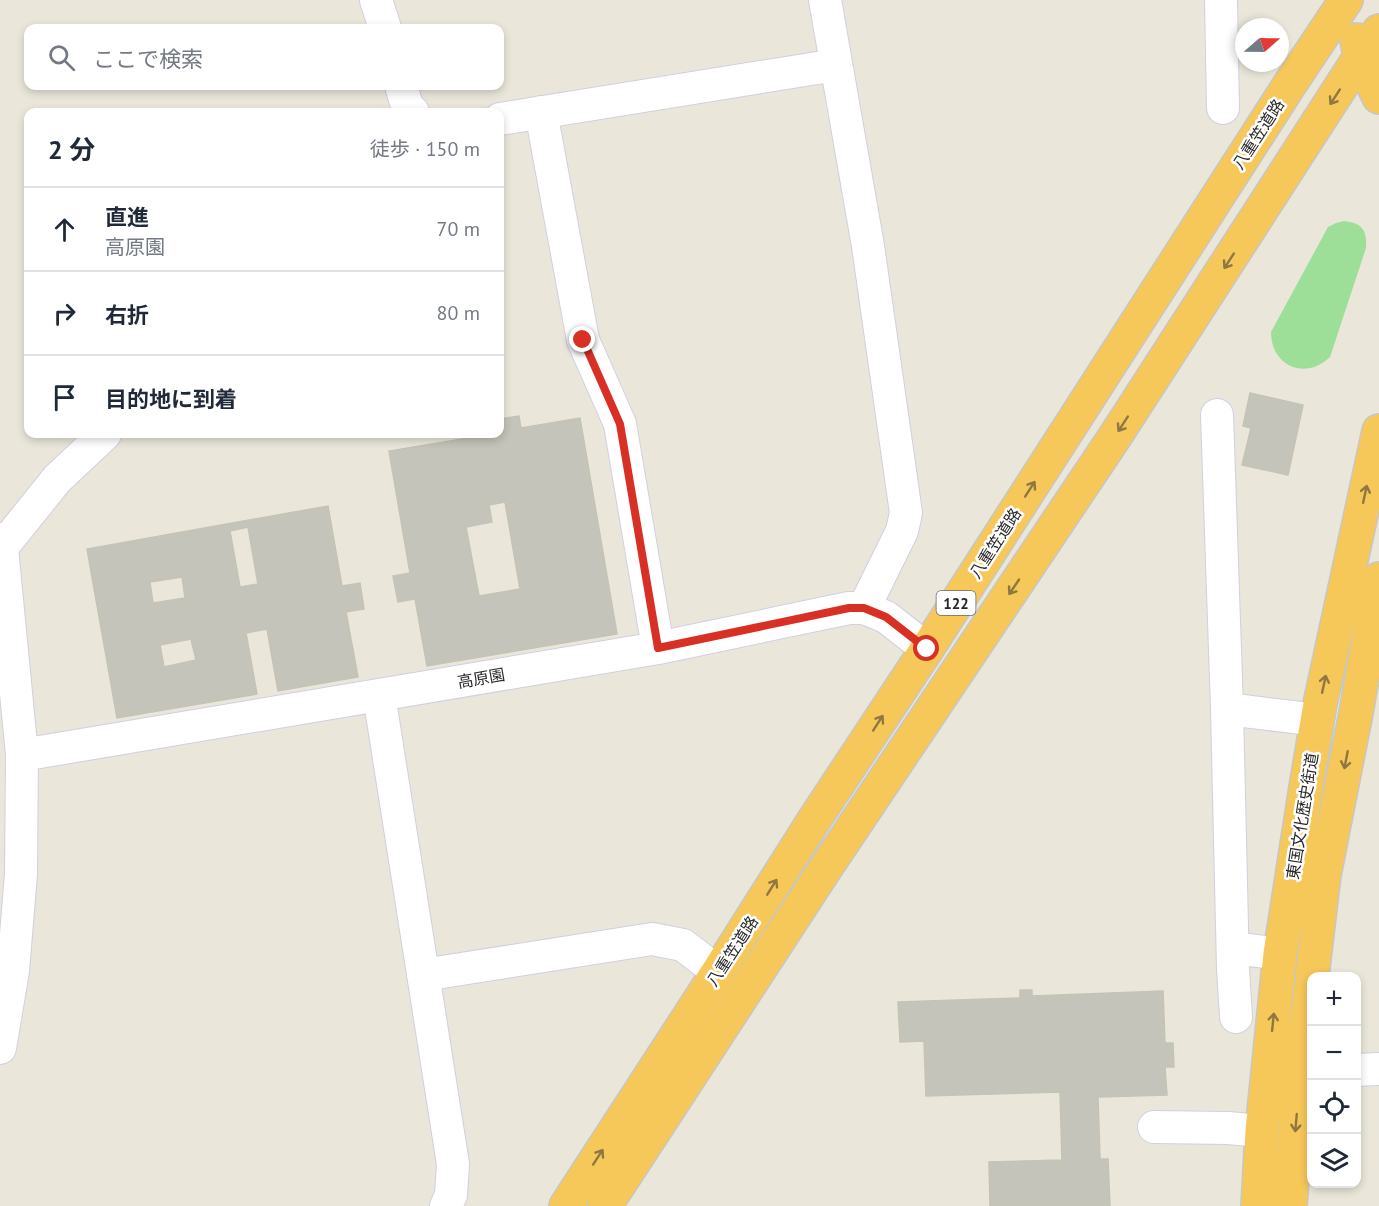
<!DOCTYPE html>
<html lang="ja">
<meta charset="utf-8">
<style>
body{margin:0;font-family:"PT Sans","Noto Sans JP",sans-serif;background:#f6f6f7;color:#1f2937}
.controls{position:absolute;right:18px;bottom:18px;display:grid;overflow:hidden;border-radius:12px;box-shadow:0 3px 9px #0003}
.controls button{width:54px;height:54px;display:grid;place-items:center;padding:0;border:0;border-bottom:2px solid #e0e1e3;background:#fff;color:#1f2937;font:30px sans-serif}
.compass{position:absolute;left:1235px;top:18px;width:54px;height:54px;border-radius:50%;background:#fff;box-shadow:0 3px 9px #0003;rotate:70deg}
.stop{position:absolute;width:18px;height:18px;margin:-14px;border:4px solid #d93025;border-radius:50%;background:#fff}
.stop.end{background:#d93025;border-color:#fff;box-shadow:0 2px 6px #0008}
.list{margin:0;padding:0;list-style:none}
h2{display:flex;justify-content:space-between;align-items:center;height:78px;margin:0;padding:0 24px;font-size:26px}
h2 small{font-size:20px;font-weight:400;color:#747a83}
.list li{display:grid;grid-template-columns:39px 1fr auto;gap:18px;align-items:center;box-sizing:border-box;height:84px;padding:0 24px;border-top:2px solid #e0e1e3}
.list b{display:block;font-size:22px;white-space:nowrap}
.list p{margin:0;font-size:20px;white-space:nowrap;color:#747a83}
.list em{font-size:20px;font-style:normal;color:#747a83}
.icon{flex:none;width:33px;height:33px;fill:none;stroke:currentColor;stroke-width:2;stroke-linecap:round;stroke-linejoin:round}
.map{position:relative;flex:none;width:1379px;height:1206px;overflow:hidden}
.search{position:absolute;background:#fff;box-shadow:0 3px 9px #0003;left:24px;top:24px;width:480px;height:66px;display:flex;align-items:center;gap:15px;box-sizing:border-box;padding:0 21px;border-radius:12px;color:#747a83;font-size:22px}
.panel{position:absolute;background:#fff;box-shadow:0 3px 9px #0003;left:24px;top:108px;width:480px;height:330px;border-radius:12px}
.map>svg:first-child{display:block}
</style>
<div class="map">
<svg width="1379" height="1206" viewBox="0 0 1379 1206">
<rect width="100%" height="100%" fill="#eae7da"/>
<path fill="#9dde99" d="M1344,221C1362,223 1367,230 1366,248L1330,357C1305,381 1271,366 1271,332L1328,227L1336,223Z"/>
<path fill="#c5c4ba" stroke="#c5c3b4" stroke-width="1.5" fill-rule="evenodd" d="M1250,393L1303,405L1288,475L1242,465L1251,428L1243,426Z
M519,416L521,428L580,418L617,634L427,666L415,599L398,602L393,576L410,573L389,451L492,434H500V419ZM505,502L520,589L479,596L466,527L492,522L489,505Z
M328,506L342,586L360,583L364,609L346,612L358,677L278,691L267,629L246,633L257,694L117,718L87,549ZM248,527L258,584L240,587L230,531ZM182,577L185,598L153,603L150,582ZM191,639L196,660L164,667L160,645Z
M1020,990H1032V996L1163,991L1165,1043H1173L1174,1067H1165L1167,1095L1098,1097L1100,1159H1108L1110,1206H990L989,1162L1062,1160L1060,1092L926,1096L924,1041L900,1042L898,1002L1020,998Z"/>
<g fill="none" stroke-linecap="round" stroke-linejoin="round">
<defs>
<path id="minor" d="M376,0L385,28
M825,0L868,246L906,513L902,531L864,608
M1221,0L1223,108
M401,86L407,106L413,112
M541,112L583,340L620,424L658,648
M500,119L836,65
M1217,415L1227,709L1233,969L1236,1017
M0,539L2,548L22,755L21,874L13,971L0,1048
M0,550L57,479L105,434
M379,695L453,1164L451,1195L446,1206
M1227,709L1317,720
M22,755L658,648L849,608H864L886,617L927,649
M1233,948L1280,954
M423,975L652,939L683,945L718,972
M1356,1070L1379,1069
M1154,1127L1228,1128L1262,1131"/>
<path id="highway" d="M1357,40L1360,57L1379,97
M1312,976L1324,875L1356,713L1379,579
M566,1206L718,972L814,820L927,649L1290,84L1346,0
M605,1206L825,869L1116,435L1360,57L1379,31
M1258,1206L1262,1131L1280,954L1306,787L1320,704L1379,431
M1290,1206L1300,1072L1312,981"/>
</defs>
<use href="#minor" stroke="#d1cfe0" stroke-width="34"/>
<use href="#highway" stroke="#c7c7c7" stroke-width="36"/>
<use href="#minor" stroke="#fff" stroke-width="32"/>
<use href="#highway" stroke="#f6c759" stroke-width="33"/>
</g>
<defs><path id="oneway-shaft" d="M-6 0H5M1.5-3L5.5 0L1.5 3" fill="none" stroke-width="1.6" stroke-linecap="round" stroke-linejoin="round" transform="scale(1.5)"/></defs>
<g stroke="#8f7840">
<use href="#oneway-shaft" transform="translate(1335 97) rotate(123)"/>
<use href="#oneway-shaft" transform="translate(1229 261) rotate(123)"/>
<use href="#oneway-shaft" transform="translate(1123 424) rotate(123)"/>
<use href="#oneway-shaft" transform="translate(1030 489) rotate(-57)"/>
<use href="#oneway-shaft" transform="translate(1365 494) rotate(-78)"/>
<use href="#oneway-shaft" transform="translate(1014 587) rotate(124)"/>
<use href="#oneway-shaft" transform="translate(1324 684) rotate(-78)"/>
<use href="#oneway-shaft" transform="translate(878 723) rotate(-57)"/>
<use href="#oneway-shaft" transform="translate(1346 760) rotate(101)"/>
<use href="#oneway-shaft" transform="translate(772 887) rotate(-58)"/>
<use href="#oneway-shaft" transform="translate(1273 1022) rotate(-84)"/>
<use href="#oneway-shaft" transform="translate(1296 1123) rotate(95)"/>
<use href="#oneway-shaft" transform="translate(598 1157) rotate(-57)"/>
</g>
<g fill="none" stroke-linecap="round" stroke-linejoin="round">
<path stroke="#d93025" stroke-width="8" d="M583,340L620,424L658,648L849,608H864L886,617L927,649"/>
</g>
<g text-anchor="middle" dominant-baseline="central" stroke-width="5" stroke-linejoin="round" paint-order="stroke">
<rect fill="#fff" stroke="#686868" stroke-width="1.5" x="936.5" y="591" width="39" height="24" rx="4.5"/>
<g font-size="15" font-weight="bold" fill="#282828">
<text x="956" y="603">122</text>
</g>
<g font-size="16" fill="#282828" stroke="#fff">
<text transform="translate(1258 134) rotate(-57)">八重笠道路</text>
<text transform="translate(995 543) rotate(-57)">八重笠道路</text>
<text transform="translate(481 678) rotate(-10)">高原園</text>
<text transform="translate(1302 816) rotate(-81)">東国文化歴史街道</text>
<text transform="translate(732 951) rotate(-57)">八重笠道路</text>
</g>
</g>
</svg>
<div class="controls">
<button>+</button>
<button>−</button>
<button><svg class="icon" aria-label="locate" viewBox="0 0 24 24"><circle cx="12" cy="12" r="6"/><path d="M12 2v4M12 18v4M2 12h4M18 12h4"/></svg></button>
<button><svg class="icon" aria-label="layers" viewBox="0 0 24 24"><path d="M12 4l9 5-9 5-9-5zM3 14l9 5 9-5"/></svg></button>
</div>
<svg class="compass" viewBox="-18 -18 36 36"><path d="M0-13l5 13h-10z" fill="#e53935"/><path d="M0 13l5-13h-10z" fill="#747a83"/></svg>
<div class="stop" style="left:927px;top:649px"></div>
<div class="stop end" style="left:583px;top:340px"></div>
<div class="search"><svg class="icon" aria-label="search" viewBox="0 0 24 24"><circle cx="10" cy="10" r="6"/><path d="M15 15l6 6"/></svg>ここで検索</div>
<section class="panel">
<h2>2 分<small>徒歩 · 150 m</small></h2>
<ul class="list">
<li><svg class="icon" aria-label="ahead" viewBox="0 0 24 24"><path d="M12 20V5M6 11l6-6 6 6"/></svg><div><b>直進</b><p>高原園</p></div><em>70 m</em></li>
<li><svg class="icon" aria-label="right" viewBox="0 0 24 24"><path d="M7 20v-9h11M14 6l5 5-5 5"/></svg><div><b>右折</b></div><em>80 m</em></li>
<li><svg class="icon" aria-label="arrive" viewBox="0 0 24 24"><path d="M6 21V4h12l-3 4 3 4H6"/></svg><div><b>目的地に到着</b></div></li>
</ul>
</section>
</div>
